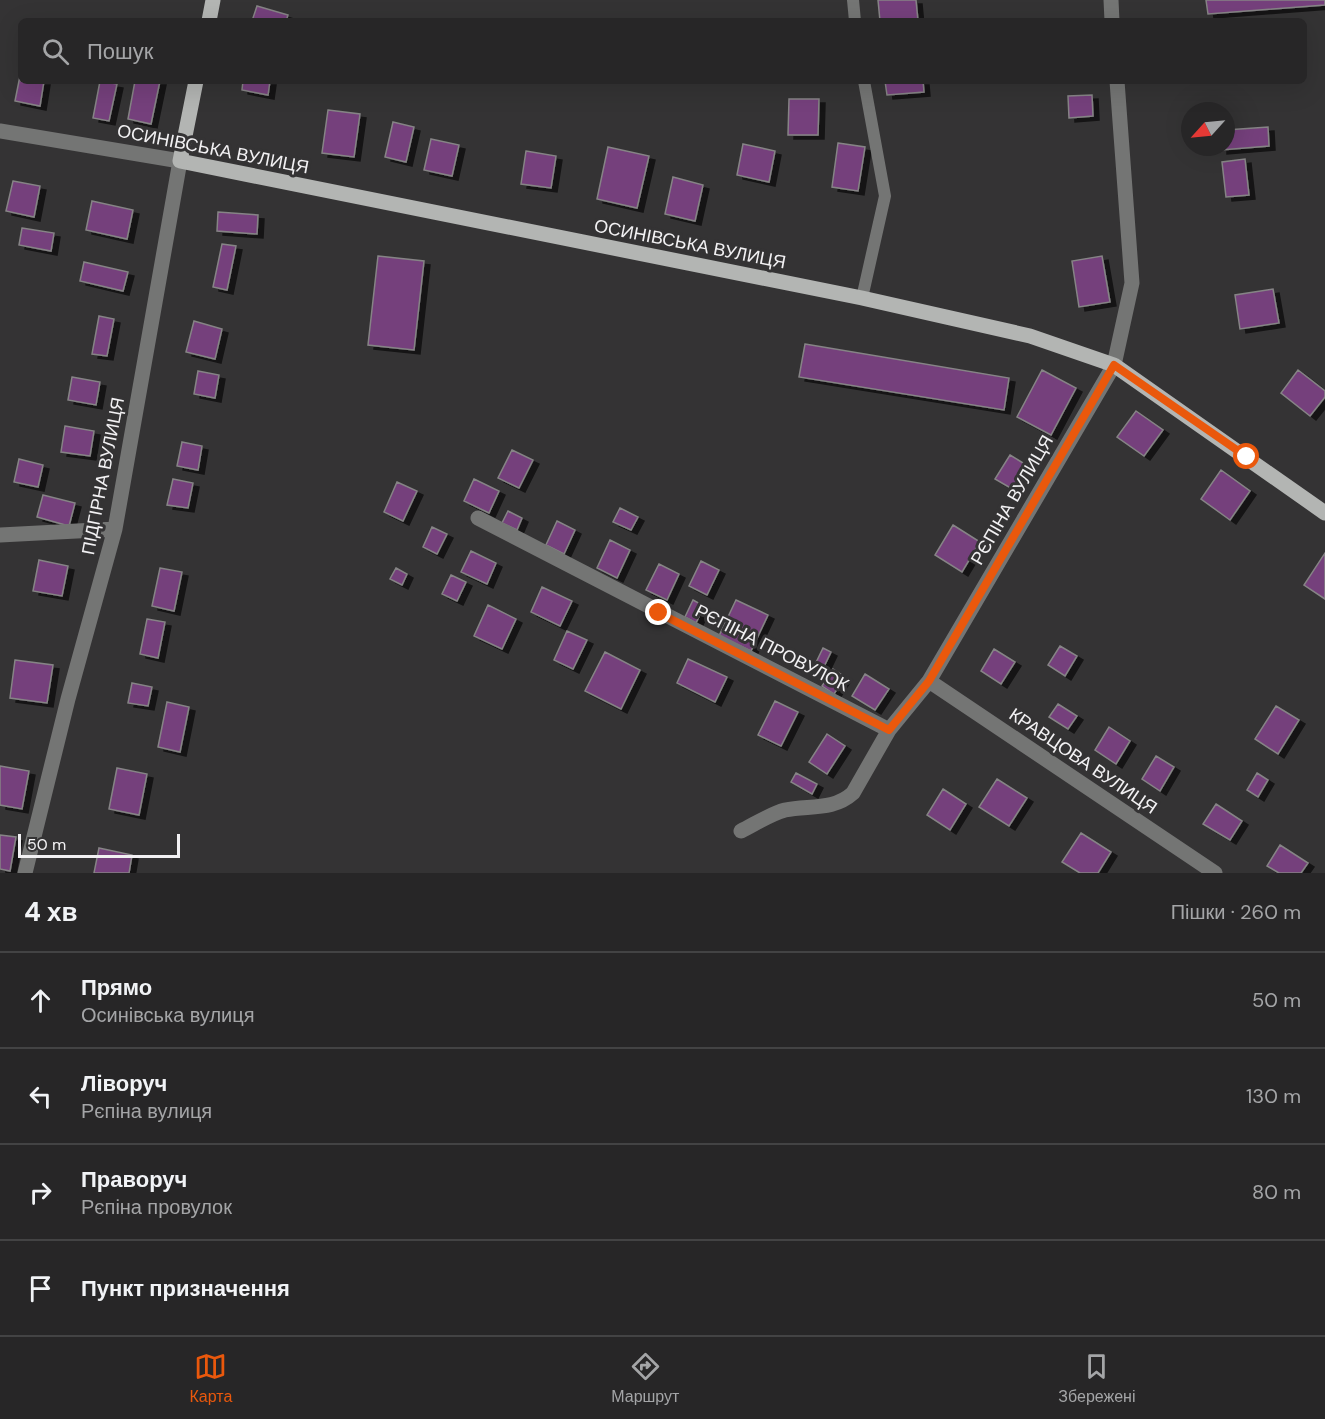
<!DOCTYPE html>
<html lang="uk">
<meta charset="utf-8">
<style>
body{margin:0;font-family:"DM Sans",sans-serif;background:#333233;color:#f1f3f6}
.compass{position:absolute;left:1181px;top:102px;width:54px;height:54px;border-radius:50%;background:#272627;box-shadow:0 6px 24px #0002;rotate:243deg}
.scale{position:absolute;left:18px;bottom:15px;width:162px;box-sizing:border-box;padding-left:6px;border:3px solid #f2f1f3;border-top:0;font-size:16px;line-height:21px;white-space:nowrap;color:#f2f1f3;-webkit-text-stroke:4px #343334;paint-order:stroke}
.stop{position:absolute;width:18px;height:18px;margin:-14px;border:4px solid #ea580c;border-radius:50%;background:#fff}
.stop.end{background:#ea580c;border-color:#fff;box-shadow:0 2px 6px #0008}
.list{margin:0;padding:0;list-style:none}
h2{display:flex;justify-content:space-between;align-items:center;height:78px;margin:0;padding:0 24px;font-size:26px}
h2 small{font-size:20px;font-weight:400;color:#a4a5a7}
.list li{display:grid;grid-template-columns:39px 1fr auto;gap:18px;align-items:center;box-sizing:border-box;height:96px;padding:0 24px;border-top:2px solid #434344}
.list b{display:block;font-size:22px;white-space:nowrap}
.list p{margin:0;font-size:20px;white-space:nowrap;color:#a4a5a7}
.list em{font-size:20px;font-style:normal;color:#a4a5a7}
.icon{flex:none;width:33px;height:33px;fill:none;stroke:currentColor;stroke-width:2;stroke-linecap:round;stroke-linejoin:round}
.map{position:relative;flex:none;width:1325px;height:873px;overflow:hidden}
.search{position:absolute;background:#272627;box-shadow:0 6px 24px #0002;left:18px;right:18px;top:18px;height:66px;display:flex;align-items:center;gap:15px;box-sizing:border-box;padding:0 21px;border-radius:9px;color:#a4a5a7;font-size:22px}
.sheet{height:462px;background:#272627}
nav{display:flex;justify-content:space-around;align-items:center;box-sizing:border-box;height:84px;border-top:2px solid #434344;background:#272627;font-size:16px;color:#a4a5a7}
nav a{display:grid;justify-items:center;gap:3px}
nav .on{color:#ea580c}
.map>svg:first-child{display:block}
</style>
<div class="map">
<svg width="1325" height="873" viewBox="0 0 1325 873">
<defs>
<filter id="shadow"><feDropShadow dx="6" dy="4" stdDeviation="0" flood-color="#0009"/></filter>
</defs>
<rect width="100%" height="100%" fill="#343334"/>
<path fill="#753f7b" stroke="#868486" stroke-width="1.5" filter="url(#shadow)" d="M878,0H916L918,21H880Z
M1206,0H1325V5L1208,14Z
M257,6L288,15L286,21H252Z
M21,71V81H44L40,106L15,101Z
M100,81L117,84L109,121L93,118Z
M135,81H160L151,124L128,119Z
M243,81H270L268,95L242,90Z
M885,81H923L924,92L887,95Z
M1092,95L1093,116L1069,118L1068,96Z
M789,99H819L818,135H788Z
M328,110L360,114L354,157L322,153Z
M393,122L414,127L406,162L385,157Z
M1268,127L1269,146L1221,150V147H1226V130Z
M431,139L459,145L452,176L424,170Z
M838,143L865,147L858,191L832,187Z
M743,144L775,151L769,182L737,175Z
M608,147L649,156L637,208L597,199Z
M526,151L556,156L551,188L521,184Z
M1245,159L1249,195L1226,197L1222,162Z
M673,177L703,185L695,221L665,214Z
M13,181L40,186L34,217L6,211Z
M92,201L133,210L127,239L86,230Z
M218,212L258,215L257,234L217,231Z
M22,228L54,233L51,251L19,245Z
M222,244L236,246L227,290L213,287Z
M378,256L424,261L414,350L368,345Z
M1102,256L1110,302L1079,307L1072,261Z
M84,262L128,272L123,291L80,281Z
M1273,289L1279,323L1240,329L1235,295Z
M99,316L114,319L107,356L92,354Z
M194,321L222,329L215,359L186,352Z
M805,344L1009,378L1004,410L799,377Z
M1042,370L1076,388L1051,435L1017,417Z
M1298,370L1325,391V397L1310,416L1281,393Z
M198,371L219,375L215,398L194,394Z
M72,377L100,382L96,405L68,400Z
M1136,411L1163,430L1144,456L1117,437Z
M65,426L94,431L90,456L61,452Z
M182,442L202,446L198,470L177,466Z
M512,450L533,460L519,488L498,478Z
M1010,455L1028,466L1014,490L995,479Z
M19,459L43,465L38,487L14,482Z
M1221,470L1250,491L1230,520L1201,499Z
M173,479L193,483L188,508L167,505Z
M474,479L499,491L489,513L464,501Z
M397,482L417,491L403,521L384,512Z
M43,495L75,503L69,526L37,517Z
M620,508L638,517L631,530L613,522Z
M508,511L522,518L517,530L502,523Z
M557,521L575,530L564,554L546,545Z
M953,525L980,542L962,572L935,555Z
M432,527L447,534L437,554L423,547Z
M610,540L630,550L617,578L597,568Z
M471,551L496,563L487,584L461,572Z
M1325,553V599L1304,585Z
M39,560L68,566L62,596L33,591Z
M701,561L719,570L707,595L689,586Z
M659,564L679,574L667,600L646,590Z
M160,568L182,572L174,611L152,606Z
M396,568L407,574L402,585L390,579Z
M451,575L466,582L457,601L442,594Z
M542,587L572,601L560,626L531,612Z
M693,600L704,606L696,623L685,617Z
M736,600L768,615L751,651L719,636Z
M488,605L516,619L502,649L474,636Z
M147,619L165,622L158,658L140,654Z
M567,631L587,640L573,669L554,660Z
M1060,646L1077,656L1065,676L1048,665Z
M823,648L831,652L820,675L812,671Z
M994,649L1015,662L1001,684L981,671Z
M605,652L640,670L621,709L585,691Z
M688,659L727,677L715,702L677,683Z
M15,660L53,665L47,703L10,698Z
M833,669L845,677L834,694L822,686Z
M865,674L889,689L875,710L852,696Z
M132,683L152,687L148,706L128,703Z
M775,701L798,712L781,746L758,735Z
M167,702L189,707L180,752L158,747Z
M1058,704L1077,716L1068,729L1049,717Z
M1276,706L1299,720L1278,754L1255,739Z
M1109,727L1130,741L1116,764L1095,750Z
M827,734L845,746L827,774L809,762Z
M1156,756L1174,767L1160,791L1142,779Z
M0,766L29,771L22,809L0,805Z
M117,768L147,774L139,815L109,809Z
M796,773L817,784L812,794L791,782Z
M1257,773L1268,780L1258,797L1247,790Z
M997,779L1027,798L1009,826L979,807Z
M943,789L966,804L950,830L927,815Z
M1216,804L1242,821L1230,840L1203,824Z
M1081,833L1111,852L1098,873H1080L1062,862Z
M0,835L16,837L10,871L0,869Z
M1280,845L1308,863L1301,873H1279L1267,866Z
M99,848L132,855L129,873H94Z"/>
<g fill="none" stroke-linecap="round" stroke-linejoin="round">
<path stroke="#747574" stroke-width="12" d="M853,0L855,21
M862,298L885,196L864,81"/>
<path stroke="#747574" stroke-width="15" d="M1111,0L1112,21
M0,131L180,161L115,529L68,699L25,873
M478,518L889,730
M0,535L115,529
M929,681L1215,873
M741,831C755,824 770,814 785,810C809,805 833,811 853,793L889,730L929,681L1114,365L1132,283L1117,81"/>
<path stroke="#b3b5b3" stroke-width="15" d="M209,21L213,0
M196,81L180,161L862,298L1030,336L1114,365L1325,513"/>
</g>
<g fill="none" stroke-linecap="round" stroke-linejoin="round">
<path stroke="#ea580c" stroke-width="8" d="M659,613L889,730L929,681L1114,365L1247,457"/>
</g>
<g text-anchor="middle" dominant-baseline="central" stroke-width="6" stroke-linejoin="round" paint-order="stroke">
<g font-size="18" fill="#f2f1f3" stroke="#343334">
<text transform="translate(213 149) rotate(11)">ОСИНІВСЬКА ВУЛИЦЯ</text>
<text transform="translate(690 244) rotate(11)">ОСИНІВСЬКА ВУЛИЦЯ</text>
<text transform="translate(103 476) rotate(-79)">ПІДГІРНА ВУЛИЦЯ</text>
<text transform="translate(1012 500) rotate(-60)">РЄПІНА ВУЛИЦЯ</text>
<text transform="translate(772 648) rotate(27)">РЄПІНА ПРОВУЛОК</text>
<text transform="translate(1083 761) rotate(34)">КРАВЦОВА ВУЛИЦЯ</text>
</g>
</g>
</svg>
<svg class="compass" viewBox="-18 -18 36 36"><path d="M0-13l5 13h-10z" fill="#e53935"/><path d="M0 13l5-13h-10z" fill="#a4a5a7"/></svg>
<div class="scale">50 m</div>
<div class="stop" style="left:1247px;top:457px"></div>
<div class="stop end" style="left:659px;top:613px"></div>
<div class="search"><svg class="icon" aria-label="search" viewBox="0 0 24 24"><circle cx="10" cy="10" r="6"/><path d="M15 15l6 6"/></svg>Пошук</div>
</div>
<section class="sheet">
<h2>4 хв<small>Пішки · 260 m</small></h2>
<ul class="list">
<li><svg class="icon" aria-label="ahead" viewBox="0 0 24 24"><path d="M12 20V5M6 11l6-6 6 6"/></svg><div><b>Прямо</b><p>Осинівська вулиця</p></div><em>50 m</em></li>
<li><svg class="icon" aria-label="left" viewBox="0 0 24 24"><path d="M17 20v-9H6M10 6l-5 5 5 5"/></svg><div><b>Ліворуч</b><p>Рєпіна вулиця</p></div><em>130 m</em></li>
<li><svg class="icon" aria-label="right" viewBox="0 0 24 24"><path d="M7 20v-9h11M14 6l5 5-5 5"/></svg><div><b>Праворуч</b><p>Рєпіна провулок</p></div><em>80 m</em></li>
<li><svg class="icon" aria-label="arrive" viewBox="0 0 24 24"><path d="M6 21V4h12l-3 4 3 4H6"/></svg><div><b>Пункт призначення</b></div></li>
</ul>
</section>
<nav>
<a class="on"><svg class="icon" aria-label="map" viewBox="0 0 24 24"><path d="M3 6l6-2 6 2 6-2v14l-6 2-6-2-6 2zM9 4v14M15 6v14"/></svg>Карта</a>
<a><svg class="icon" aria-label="directions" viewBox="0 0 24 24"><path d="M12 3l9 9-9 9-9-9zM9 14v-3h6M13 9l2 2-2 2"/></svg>Маршрут</a>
<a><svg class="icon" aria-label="saved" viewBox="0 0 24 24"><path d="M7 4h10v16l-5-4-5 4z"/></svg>Збережені</a>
</nav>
